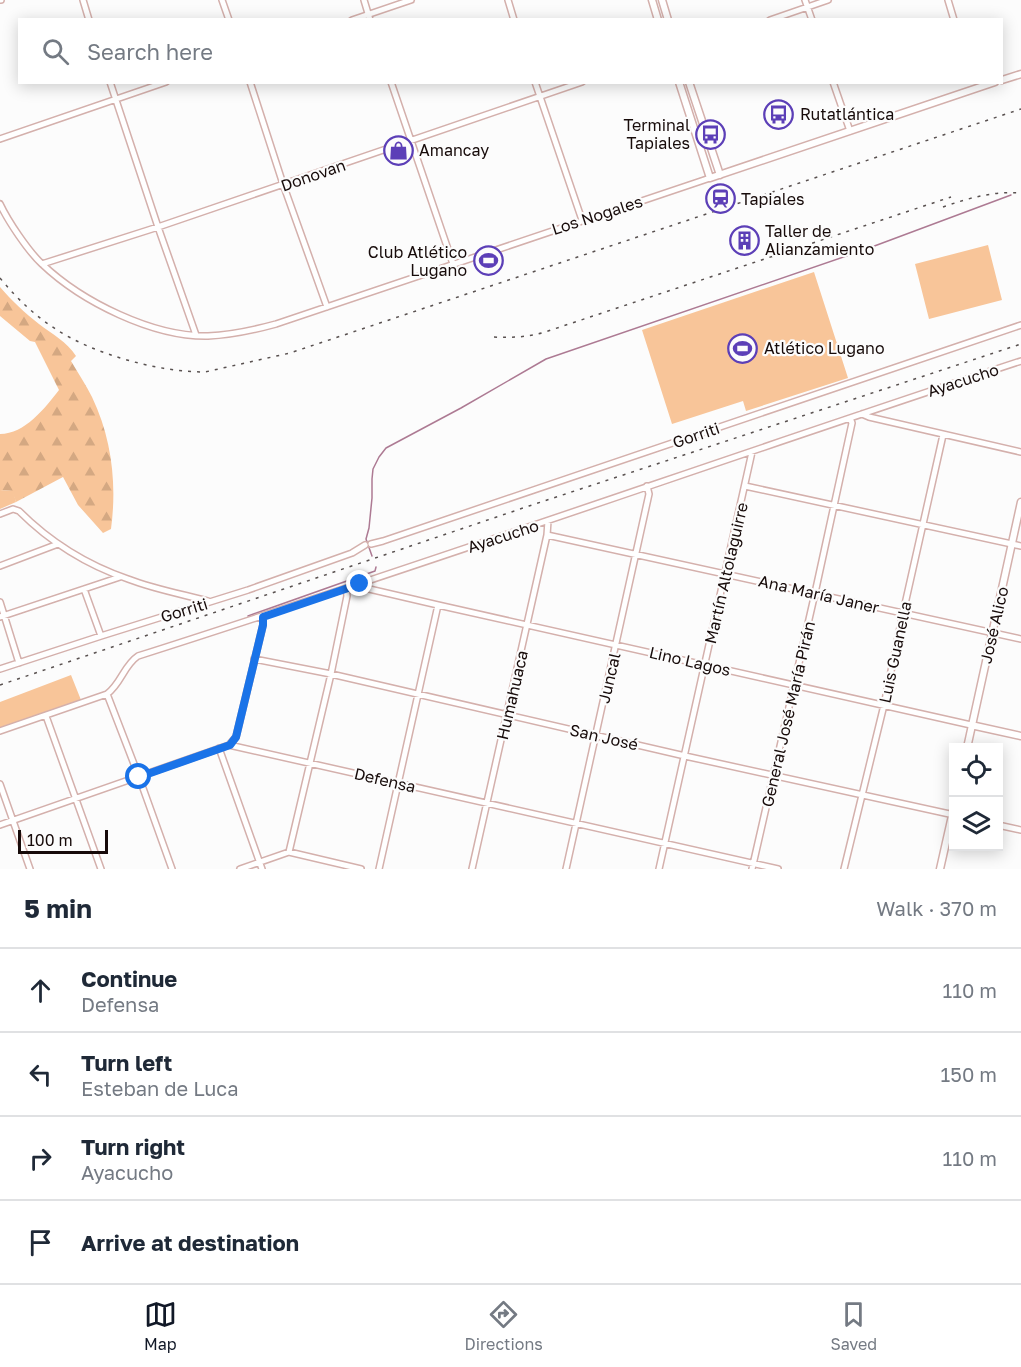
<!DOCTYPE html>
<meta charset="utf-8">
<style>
body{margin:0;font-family:"Golos Text",sans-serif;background:#f2f2f3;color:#1f2937}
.controls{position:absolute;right:18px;bottom:18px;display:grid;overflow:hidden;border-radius:0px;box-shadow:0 3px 15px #0003}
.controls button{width:54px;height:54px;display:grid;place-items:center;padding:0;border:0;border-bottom:2px solid #e0e1e3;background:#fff;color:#1f2937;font:30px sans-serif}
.scale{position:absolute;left:18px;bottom:15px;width:90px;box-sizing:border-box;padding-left:6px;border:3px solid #170b0a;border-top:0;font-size:16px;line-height:21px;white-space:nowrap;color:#170b0a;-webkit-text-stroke:4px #fcfcfc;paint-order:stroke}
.stop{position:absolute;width:18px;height:18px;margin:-14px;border:4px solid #1a73e8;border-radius:50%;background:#fff}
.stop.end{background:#1a73e8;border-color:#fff;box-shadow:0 2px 6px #0008}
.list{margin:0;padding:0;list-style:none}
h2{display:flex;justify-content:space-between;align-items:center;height:78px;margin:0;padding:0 24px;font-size:26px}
h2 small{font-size:20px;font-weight:400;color:#747a83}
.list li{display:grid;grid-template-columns:39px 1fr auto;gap:18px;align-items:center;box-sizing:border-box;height:84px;padding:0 24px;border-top:2px solid #e0e1e3}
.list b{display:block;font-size:22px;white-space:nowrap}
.list p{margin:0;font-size:20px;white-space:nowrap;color:#747a83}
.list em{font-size:20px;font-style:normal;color:#747a83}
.icon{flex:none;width:33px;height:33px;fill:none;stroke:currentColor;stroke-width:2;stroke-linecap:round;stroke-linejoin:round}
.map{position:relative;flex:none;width:1021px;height:869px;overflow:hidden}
.search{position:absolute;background:#fff;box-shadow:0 3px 15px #0003;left:18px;right:18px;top:18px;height:66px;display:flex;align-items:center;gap:15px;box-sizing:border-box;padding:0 21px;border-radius:0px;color:#747a83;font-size:22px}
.sheet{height:414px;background:#fff}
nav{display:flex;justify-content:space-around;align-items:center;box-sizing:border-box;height:84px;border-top:2px solid #e0e1e3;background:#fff;font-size:16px;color:#747a83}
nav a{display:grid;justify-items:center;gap:3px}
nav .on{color:#111827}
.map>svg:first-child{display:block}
</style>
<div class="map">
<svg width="1021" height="869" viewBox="0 0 1021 869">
<defs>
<pattern id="forest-firs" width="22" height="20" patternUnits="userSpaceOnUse" patternTransform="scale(1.5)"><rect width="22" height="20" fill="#f8c599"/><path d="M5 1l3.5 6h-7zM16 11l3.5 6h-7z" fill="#d4a882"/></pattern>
</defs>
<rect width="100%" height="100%" fill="#fcfcfc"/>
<path fill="#f8c599" d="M988,245L1002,300L929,319L915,264Z
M814,272L848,378L746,411L743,401L672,424L642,330Z
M0,490L13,491L16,502L0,509Z
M71,675L81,700L0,728V702Z"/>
<path fill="url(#forest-firs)" d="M0,287C11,300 25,313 39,324C52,334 67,342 76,356L71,361C78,373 86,385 92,397C112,439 117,484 111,529L103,533L78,505L63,477L16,502L12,491L0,490V434C25,434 45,408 59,390L35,342L30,341L0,316Z"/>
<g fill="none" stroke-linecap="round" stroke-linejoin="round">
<path stroke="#ad7a93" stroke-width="1.5" d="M372,556L366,539L369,528L372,498V479L373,469L379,457L386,448L461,408L546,359L861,251L1011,195
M248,616L375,571L376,567"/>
<defs>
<path id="minor" d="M0,0H1
M83,0L89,20
M222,0L229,20
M364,0L370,20
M508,0L514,20
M805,0L812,20
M948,0L954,20
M352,20L411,0
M770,20L828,0
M110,82L158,227L196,335
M250,82L283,184L327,307
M391,82L453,264
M535,82L582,220
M833,82L850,131
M0,139L166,82
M0,204C8,221 28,251 42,264C82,302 153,337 208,336C231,335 254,330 276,324L710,178
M42,264L158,227L582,82
M862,414L869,417L1021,452
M745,486L1021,546
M0,514L13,509L19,511C49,541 87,565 128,579C154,589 181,594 208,601
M547,535L1021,639
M371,544L383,541L1021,325
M0,566L58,544
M360,584L365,588L438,605L971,725
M84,589L101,636
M0,602L19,663
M0,617L120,577
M254,659L331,674L685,756L954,815
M0,669L101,636L248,590L352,553L365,545
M107,694L139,777L172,869
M46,716L101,869
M0,731L107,694C121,684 124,665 138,656C434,562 726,458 1021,361
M229,745L236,737L263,625V617
M219,748L262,869
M0,784L30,869
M0,825L229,745L778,869
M998,825L1021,830
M289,852L331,674L347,596L346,588
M240,869L289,852L361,869
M379,869L438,605
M472,869L547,535L548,521
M566,869L649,494L647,486
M659,869L752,452
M752,869L815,593L852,423L850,418
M844,869L884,705L903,613L943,435"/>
<path id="tertiary" d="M652,0L658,20
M662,0L668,20
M1002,80L1021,74
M679,82L710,178L995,82
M689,82L720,175
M971,725L1021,736
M967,748L1021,502
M940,869L954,807"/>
</defs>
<use href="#minor" stroke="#d4b0ac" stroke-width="8"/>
<use href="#tertiary" stroke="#d4b0ac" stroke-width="9"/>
<use href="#minor" stroke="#fff" stroke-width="5"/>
<use href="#tertiary" stroke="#fff" stroke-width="6"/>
<path stroke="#595150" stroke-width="1.5" stroke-dasharray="3 6" stroke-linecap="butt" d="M943,207C969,198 993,191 1021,193
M0,278C36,322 72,344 127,360C152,367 179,372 205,372L290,353L1021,109
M494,337C512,338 528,337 545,332L951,197
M0,685L529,506L1021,344"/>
</g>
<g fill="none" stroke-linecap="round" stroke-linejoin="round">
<path stroke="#1a73e8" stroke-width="8" d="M139,777L230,745L236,737L263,625V617L360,584"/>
</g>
<defs>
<symbol id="bus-ring" viewBox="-11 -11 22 22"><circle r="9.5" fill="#fcfcfc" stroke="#5c3fb7" stroke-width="1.5"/><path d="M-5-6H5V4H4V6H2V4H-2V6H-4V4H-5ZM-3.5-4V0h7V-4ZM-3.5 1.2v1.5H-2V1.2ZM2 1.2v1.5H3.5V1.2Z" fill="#5c3fb7"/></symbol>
<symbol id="shop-ring" viewBox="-11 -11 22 22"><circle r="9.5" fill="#fcfcfc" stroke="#5c3fb7" stroke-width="1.5"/><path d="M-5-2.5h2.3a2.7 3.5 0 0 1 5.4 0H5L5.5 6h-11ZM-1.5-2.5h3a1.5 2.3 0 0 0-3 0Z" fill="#5c3fb7"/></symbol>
<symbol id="station-ring" viewBox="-11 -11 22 22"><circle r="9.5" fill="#fcfcfc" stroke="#5c3fb7" stroke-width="1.5"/><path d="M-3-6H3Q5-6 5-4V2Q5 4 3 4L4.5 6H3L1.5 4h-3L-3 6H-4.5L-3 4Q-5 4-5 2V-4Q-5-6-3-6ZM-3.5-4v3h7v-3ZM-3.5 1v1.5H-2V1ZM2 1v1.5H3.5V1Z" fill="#5c3fb7"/></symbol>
<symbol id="building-ring" viewBox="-11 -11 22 22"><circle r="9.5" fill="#fcfcfc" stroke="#5c3fb7" stroke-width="1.5"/><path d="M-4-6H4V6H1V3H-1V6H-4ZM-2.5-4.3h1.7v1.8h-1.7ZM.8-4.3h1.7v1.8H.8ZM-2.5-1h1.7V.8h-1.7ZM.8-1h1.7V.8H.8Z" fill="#5c3fb7"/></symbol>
<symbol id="stadium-ring" viewBox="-11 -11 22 22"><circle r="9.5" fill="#fcfcfc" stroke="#5c3fb7" stroke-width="1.5"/><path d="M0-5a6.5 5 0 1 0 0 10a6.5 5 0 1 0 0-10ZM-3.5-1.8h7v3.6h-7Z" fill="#5c3fb7"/></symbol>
</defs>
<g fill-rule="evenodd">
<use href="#bus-ring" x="762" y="98" width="33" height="33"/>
<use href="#bus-ring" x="694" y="118" width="33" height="33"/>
<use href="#shop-ring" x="382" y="134" width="33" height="33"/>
<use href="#station-ring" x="704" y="182" width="33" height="33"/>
<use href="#building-ring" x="728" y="224" width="33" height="33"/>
<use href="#stadium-ring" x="472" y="244" width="33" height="33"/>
<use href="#stadium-ring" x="726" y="332" width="33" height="33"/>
</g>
<g text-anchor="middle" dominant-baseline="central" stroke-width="4.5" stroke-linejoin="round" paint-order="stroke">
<g font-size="16" fill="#170b0a" stroke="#fcfcfc" text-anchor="start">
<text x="800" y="114">Rutatlántica</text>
<text x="690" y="125" text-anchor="end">Terminal<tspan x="690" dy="18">Tapiales</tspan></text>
<text x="419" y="150">Amancay</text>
<text x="741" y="199">Tapiales</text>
<text x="765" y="231">Taller de<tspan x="765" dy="18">Alianzamiento</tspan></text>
<text x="467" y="252" text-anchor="end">Club Atlético<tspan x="467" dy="18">Lugano</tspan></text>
<text x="764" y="348">Atlético Lugano</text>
</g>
<g font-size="16" fill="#170b0a" stroke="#fcfcfc">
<text transform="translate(313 175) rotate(-19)">Donovan</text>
<text transform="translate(597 215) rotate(-18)">Los Nogales</text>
<text transform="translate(963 380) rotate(-18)">Ayacucho</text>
<text transform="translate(696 435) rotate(-19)">Gorriti</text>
<text transform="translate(503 536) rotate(-18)">Ayacucho</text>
<text transform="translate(726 573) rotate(-77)">Martín Altolaguirre</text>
<text transform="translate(819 594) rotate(13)">Ana María Janer</text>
<text transform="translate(184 610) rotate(-17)">Gorriti</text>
<text transform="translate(994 625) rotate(-77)">José Alico</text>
<text transform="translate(895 652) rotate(-78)">Luis Guanella</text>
<text transform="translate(690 661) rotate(13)">Lino Lagos</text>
<text transform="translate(609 678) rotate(-77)">Juncal</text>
<text transform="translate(512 695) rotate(-77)">Humahuaca</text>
<text transform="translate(788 714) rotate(-77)">General José María Pirán</text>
<text transform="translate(604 737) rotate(13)">San José</text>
<text transform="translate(385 780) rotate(13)">Defensa</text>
</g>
</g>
</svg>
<div class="controls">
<button><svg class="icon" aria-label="locate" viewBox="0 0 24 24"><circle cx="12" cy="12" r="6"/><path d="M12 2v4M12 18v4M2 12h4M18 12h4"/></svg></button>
<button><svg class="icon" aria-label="layers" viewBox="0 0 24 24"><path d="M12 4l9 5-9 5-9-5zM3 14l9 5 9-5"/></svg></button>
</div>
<div class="scale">100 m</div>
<div class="stop" style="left:139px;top:777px"></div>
<div class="stop end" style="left:360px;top:584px"></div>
<div class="search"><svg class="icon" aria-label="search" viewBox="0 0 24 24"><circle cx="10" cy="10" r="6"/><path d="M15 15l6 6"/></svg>Search here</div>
</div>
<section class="sheet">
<h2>5 min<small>Walk · 370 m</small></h2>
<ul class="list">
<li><svg class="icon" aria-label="ahead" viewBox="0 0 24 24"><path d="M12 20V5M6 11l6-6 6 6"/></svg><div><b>Continue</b><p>Defensa</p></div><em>110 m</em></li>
<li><svg class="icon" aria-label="left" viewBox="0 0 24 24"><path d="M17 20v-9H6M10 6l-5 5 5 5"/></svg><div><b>Turn left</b><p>Esteban de Luca</p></div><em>150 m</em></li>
<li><svg class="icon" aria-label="right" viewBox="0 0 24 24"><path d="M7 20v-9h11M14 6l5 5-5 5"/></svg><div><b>Turn right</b><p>Ayacucho</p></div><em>110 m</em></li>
<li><svg class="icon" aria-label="arrive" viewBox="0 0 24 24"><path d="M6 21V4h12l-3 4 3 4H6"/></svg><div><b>Arrive at destination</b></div></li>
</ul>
</section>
<nav>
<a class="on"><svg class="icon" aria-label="map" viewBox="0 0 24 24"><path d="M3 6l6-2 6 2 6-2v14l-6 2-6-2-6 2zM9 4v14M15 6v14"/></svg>Map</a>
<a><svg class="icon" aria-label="directions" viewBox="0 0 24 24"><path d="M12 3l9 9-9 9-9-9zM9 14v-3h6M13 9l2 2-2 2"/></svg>Directions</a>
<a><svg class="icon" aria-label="saved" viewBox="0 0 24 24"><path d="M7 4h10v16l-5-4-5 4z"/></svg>Saved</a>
</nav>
